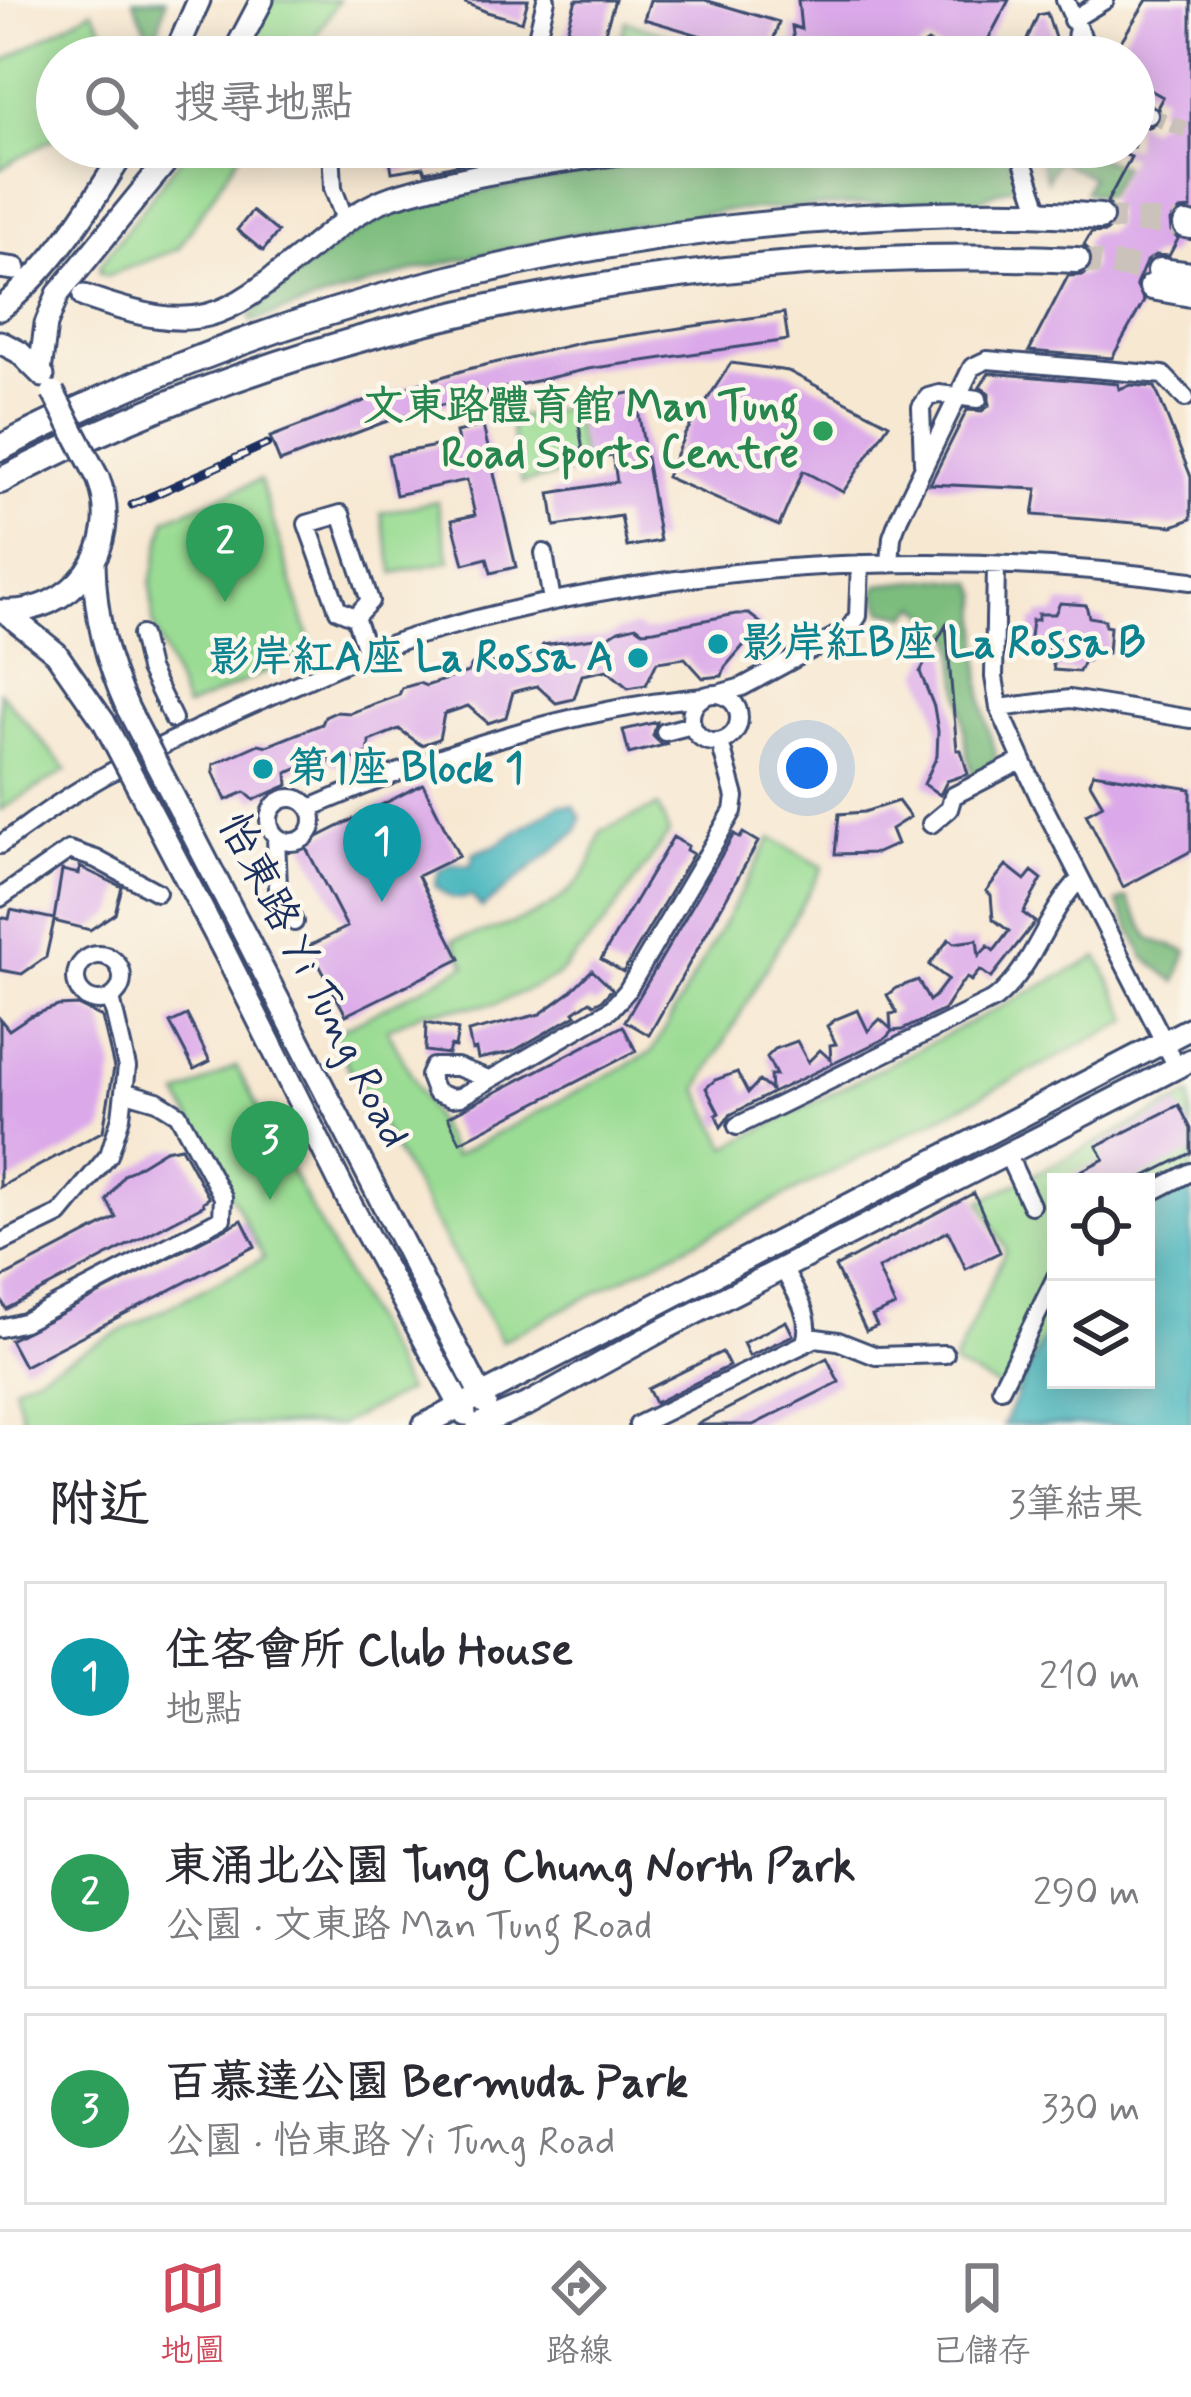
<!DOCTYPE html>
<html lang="zh-TW">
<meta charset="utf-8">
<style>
body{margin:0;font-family:Mynerve,"LXGW WenKai TC",sans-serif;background:#f2f2f3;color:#2b2b33}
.controls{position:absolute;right:36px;bottom:36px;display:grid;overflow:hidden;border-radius:0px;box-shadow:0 6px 30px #0003}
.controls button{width:108px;height:108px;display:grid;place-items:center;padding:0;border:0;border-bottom:3px solid #e1e1e2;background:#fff;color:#2b2b33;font:60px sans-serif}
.you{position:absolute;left:807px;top:768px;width:42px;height:42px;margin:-30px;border:9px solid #fff;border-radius:50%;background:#1a73e8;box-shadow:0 0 0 18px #1a73e833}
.badge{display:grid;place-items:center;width:78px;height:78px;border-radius:50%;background:#d1495b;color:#fff;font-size:39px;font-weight:700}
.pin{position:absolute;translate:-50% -99px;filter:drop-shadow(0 3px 6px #0008)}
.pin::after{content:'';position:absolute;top:63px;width:42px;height:36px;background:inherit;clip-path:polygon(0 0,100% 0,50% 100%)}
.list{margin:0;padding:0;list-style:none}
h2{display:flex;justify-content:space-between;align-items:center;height:156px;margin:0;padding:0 48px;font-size:51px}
h2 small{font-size:39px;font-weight:400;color:#7c7c81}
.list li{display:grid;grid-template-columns:78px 1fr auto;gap:36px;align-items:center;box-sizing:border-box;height:192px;margin:0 24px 24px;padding:0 24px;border:3px solid #e1e1e2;border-radius:0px}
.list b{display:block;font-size:45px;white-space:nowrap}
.list p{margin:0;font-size:39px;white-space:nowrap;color:#7c7c81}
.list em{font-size:39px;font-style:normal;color:#7c7c81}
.icon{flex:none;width:66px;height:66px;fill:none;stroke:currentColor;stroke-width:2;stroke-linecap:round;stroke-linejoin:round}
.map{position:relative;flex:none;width:1191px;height:1425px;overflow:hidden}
.search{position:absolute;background:#fff;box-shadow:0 6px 30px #0003;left:36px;right:36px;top:36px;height:132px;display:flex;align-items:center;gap:30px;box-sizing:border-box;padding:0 42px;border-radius:66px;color:#7c7c81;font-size:45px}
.sheet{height:804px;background:#fff}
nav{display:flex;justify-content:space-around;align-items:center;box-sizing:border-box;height:168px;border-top:3px solid #e1e1e2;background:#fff;font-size:33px;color:#7c7c81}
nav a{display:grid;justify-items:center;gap:6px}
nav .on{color:#d1495b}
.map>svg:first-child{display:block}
</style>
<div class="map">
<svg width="1191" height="1425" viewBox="0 0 1191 1425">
<rect width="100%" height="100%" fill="#fbf7ec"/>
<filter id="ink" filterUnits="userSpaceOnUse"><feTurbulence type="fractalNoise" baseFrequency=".00833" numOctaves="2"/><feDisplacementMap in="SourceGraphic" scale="24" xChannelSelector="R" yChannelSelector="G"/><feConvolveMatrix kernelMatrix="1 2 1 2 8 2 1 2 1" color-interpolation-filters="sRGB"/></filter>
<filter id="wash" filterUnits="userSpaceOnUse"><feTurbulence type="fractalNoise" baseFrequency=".004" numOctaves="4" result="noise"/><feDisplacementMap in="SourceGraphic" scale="48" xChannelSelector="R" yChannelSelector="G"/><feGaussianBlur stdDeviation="2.7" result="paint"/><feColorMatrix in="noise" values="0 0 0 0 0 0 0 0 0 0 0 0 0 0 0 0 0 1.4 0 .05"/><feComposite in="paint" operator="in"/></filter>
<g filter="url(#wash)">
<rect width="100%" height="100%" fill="#f7e8d2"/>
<path fill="#9adc93" stroke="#5a8678" stroke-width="3" d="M272,0H339L302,57H243Z
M92,10L120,57H57V136L0,169V63Z
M626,21L682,40L676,57H644L617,48Z
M189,147H244L178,249L107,276L100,273V265Z
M572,406L584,470L522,483L509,419Z
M260,480L313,650L186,708L153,623L151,582L166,519Z
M437,501L450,561L394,573L381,513Z
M0,692L67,770L0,810Z
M658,806L669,833L603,926L556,977L495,1004L423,1012L387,1029L454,1156L652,1052L771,838L823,867L698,1089L727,1147L1098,957L1130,1020L501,1341L331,1035L466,965L453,940C501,929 561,914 588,868C594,858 597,843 601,831Z
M236,1066L407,1391L339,1425H16L22,1416L14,1386L264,1258L179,1096Z
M1191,1095V1188L1146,1211V1182H1056V1311L1017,1395L953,1365L1006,1250L981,1201Z"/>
<path fill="#7bbc7d" stroke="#4b766e" stroke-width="3" d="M133,0H166L154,47Z
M782,147H1000L1020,183L981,199L724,211L572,235L419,269L251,322L250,315C303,271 345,232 411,205L668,158Z
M1035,147H1064L1123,166L1106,196L1085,192L1091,177L1057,160L1047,180Z
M938,579L975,583L980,595C979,651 976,701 996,754L991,767L973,775L967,753L954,638L918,605L908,616L883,611L875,591L878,585Z
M1127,898L1150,939L1187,951L1176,982L1145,958L1117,902Z"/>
<path fill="#46b6bd" stroke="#30728e" stroke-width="3" d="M559,805L574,806L581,818L577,831L482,908L471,896C456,903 445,897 435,885L439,871L452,864L471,865L474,853L496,845Z
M1191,1188V1425H1003L1056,1311V1380H1146V1211Z"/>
<g id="blocks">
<path fill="#dba9e9" d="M466,0H528L522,22L487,12L465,3Z
M576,0H615L597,57H559Z
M650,0H705L779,22L768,57H704L709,38L644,19Z
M798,0H1009L980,55L942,57L939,48L928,42L919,48L916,57H796L792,26L801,29Z
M1147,0H1191V209L1180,210L1170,221L1171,231L1178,239L1169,256L1155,255L1146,262L1136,285L1144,301L1112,358L1029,351L1068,276L1084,275L1092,267V253L1084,245L1091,233L1106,232L1114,225L1115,211L1107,202L1131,157L1107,147H1134V120L1149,128L1161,118L1158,106L1163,97L1134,81V57H1111Z
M1047,13L1061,57H1019L1038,15Z
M388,147H511L512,152L425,172L423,167L392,172Z
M252,211L278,232L263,251L237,230Z
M784,313L788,340L588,369L475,395L382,423L280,462L270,437L372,398L468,369L584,342Z
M731,363L788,371L889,424L843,492L803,471L779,526L666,477L685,434Z
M989,373L1118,384L1119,389L1130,385L1155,387L1191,477V519L1173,526L1033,515L1037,489L930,484L967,410L982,411L989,406V393L980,387Z
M635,392L660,541L627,547L621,516L555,526L550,493L617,482L613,455L584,459L576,403Z
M483,426L516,567L491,573L487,558L464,564L452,520L475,515L467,480L396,495L388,455L458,442L456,432Z
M1060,603L1086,605L1089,617L1105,620V626L1110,627L1108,653L1089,652L1088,661H1084L1079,672L1054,670L1052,658H1047L1048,648L1029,646L1032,620H1038V614H1055Z
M736,614H749L762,624L725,667L722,676L703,678L685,658L657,662L646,685L628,688L607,670L582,675L574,699L556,703L537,686L520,690L513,692L506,717L488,723L468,706L444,714L439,739L421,745L399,729L369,741V753L355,758L334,766L326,757L287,773L288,785L254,800L245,792L226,800L213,771L214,764L259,744L267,746L322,724L325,717L336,712L350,713L399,695L402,688L419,683L426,686L468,672L472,665L488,661L495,664L539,652L543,645L609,636L619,630L636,626L643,631L654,630Z
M946,625L957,750H961L968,774L947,781L940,795L924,784L937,756L938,731L934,707L920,672Z
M657,722L653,736L661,744H668L629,754L623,730Z
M1093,773L1191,789V851L1123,887L1086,814L1103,805L1090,783Z
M423,784L459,856L418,876L460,959L346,1015L309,946L347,927L304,844Z
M898,801L910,817L891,829L897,844L877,853L835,854L839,814L864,812Z
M743,833L758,842L649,1035L625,1021L734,834L740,838Z
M673,837L688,846L686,850L693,854L623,972L601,959Z
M1006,865L1025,880L1032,871L1042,879L1023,913L1035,922L991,978L980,970L971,981L967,978L960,985L944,1010L902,1030L892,1031L886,1038L772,1093L730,1115L721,1127L716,1115L719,1113L706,1088L715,1080L737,1072L748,1093L759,1081L771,1090L770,1075H776L767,1057L775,1049L797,1041L808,1062L820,1050L831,1060L830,1045L836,1044L827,1026L836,1019L858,1010L868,1031L880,1019L891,1029L890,1014L897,1013L887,995L896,988L918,980L929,1001L935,996L948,979L929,965L949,939L954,943L977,940L979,956L988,946L994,951L1009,931L993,919L991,895L986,891Z
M80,867L122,887L115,913L90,930L54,921L46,957L22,974L0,970V917L9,919L11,910L54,919L62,870L79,874Z
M592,970L612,989L602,1000L594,1004L590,1001L574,1012L576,1015L512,1052L478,1059L476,1049L472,1050L468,1032L540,1014L569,993Z
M77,1005L102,1017L114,1068L103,1131L0,1187V1019L9,1030L30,1016L58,1006Z
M187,1015L210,1061L194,1069L170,1023Z
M426,1023L458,1030L455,1047L450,1046L448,1054L425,1051Z
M623,1026L636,1051L460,1142L448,1117Z
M1179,1105L1191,1129V1153L1133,1182H1059L1104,1159L1097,1146Z
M181,1147L209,1198L203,1202L204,1205L6,1309L0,1298V1279L116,1218L107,1200L124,1175L165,1150Z
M974,1193L1000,1252L966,1269L948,1231L878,1269L895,1306L872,1316L877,1326L866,1331L835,1267Z
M242,1220L255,1246L24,1366L10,1340Z
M786,1321L793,1335L749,1356L743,1343Z
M722,1352L729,1366L655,1403L648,1389Z
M827,1358L839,1382L753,1425H696Z"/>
</g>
</g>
<g filter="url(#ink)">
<use href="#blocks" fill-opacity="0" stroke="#3c4b6f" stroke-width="3"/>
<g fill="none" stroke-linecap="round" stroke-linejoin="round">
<path stroke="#cbc3bb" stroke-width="16" stroke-dasharray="16 8" stroke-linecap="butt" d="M1149,115L1191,132"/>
<path stroke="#cbc3bb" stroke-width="24" stroke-dasharray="24 12" stroke-linecap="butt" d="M1100,217L1186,225
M1077,260L1160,271"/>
<defs>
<path id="minor" d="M1065,0L1091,57
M1072,20L1105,0
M929,55V57
M532,57L546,0
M1134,104L1149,115
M331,147L333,188L345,220
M1018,147L1040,212
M923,463L921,407L928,397L939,394L978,399
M544,553L552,601
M890,564L892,537L899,518L972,367L987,360L1163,375L1185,398
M996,566L994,677L999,708L1039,797L1177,1067
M355,617L370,601L341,514L307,524L338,610L355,617L367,653
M141,635L149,669L173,719
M691 718a24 24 0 1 1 48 0a24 24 0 1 1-48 0Z
M718,694L742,687L849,629L858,616L860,564
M999,708L1070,699L1191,719
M665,732L692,725
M269 820a22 22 0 1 1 44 0a22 22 0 1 1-44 0Z
M310,808C434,755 568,709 703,697
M931,824L949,809L953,796L1021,761
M276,837L278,888L294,922
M0,845C27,826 54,805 83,788C147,750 219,719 288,688C332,669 376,647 423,634C670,561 936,546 1191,581
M0,898L69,850L96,859L157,892
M76 978a23 23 0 1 1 46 0a23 23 0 1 1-46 0Z
M486,1078L457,1067H433L429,1076L435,1092L451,1098L460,1097L610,1010L627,991L733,811L735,797L720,742
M737,1126L995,999C1035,967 1044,916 1080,879
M1007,1154L1031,1205
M1146,1195L1191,1172
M0,1243L60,1214L109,1155L121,1117L127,1067L111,998
M783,1268C794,1291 814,1317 805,1342
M0,1328L24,1322L222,1218L223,1197L178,1114L157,1101L126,1092
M1001,1388L1056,1277
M638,1425L816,1338L838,1341L876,1356L945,1354"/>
<path id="major" d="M174,57L199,0
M232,57L262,0
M1078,57L1079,35
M0,267L15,269
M84,296C209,341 226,316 322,239C343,222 366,206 392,197C479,170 573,160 663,147
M0,309C54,266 91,205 127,147
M0,342L19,352L43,376
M40,372L46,324L58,294L178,147
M94,563C95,617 106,660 128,709
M0,611C73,616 125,547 98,478
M4,611L56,653L104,722
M247,939L485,1403
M224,951L351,1205L465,1414
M424,1425L1191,1028
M478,1425L530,1403L662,1330L1191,1060"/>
<path id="highway" d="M1186,225L1191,226
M1160,271L1191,275
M1152,287L1191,294
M0,448C269,309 562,233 863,217C942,213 1021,210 1100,217
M0,481C329,309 708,244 1077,260"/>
</defs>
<use href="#minor" stroke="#3c4b6f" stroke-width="22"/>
<use href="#major" stroke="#3c4b6f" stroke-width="27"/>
<use href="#highway" stroke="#3c4b6f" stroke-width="30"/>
<use href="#minor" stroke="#fff" stroke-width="16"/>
<use href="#major" stroke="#fff" stroke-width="21"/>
<use href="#highway" stroke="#fff" stroke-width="24"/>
<defs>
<path id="rail" d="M132,505L267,444"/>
</defs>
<use href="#rail" stroke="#1b2f5e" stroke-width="9"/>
<use href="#rail" stroke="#fbf7ec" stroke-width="4.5" stroke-dasharray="14" stroke-linecap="butt"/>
<defs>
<path id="major-bridge" d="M53,392L98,478
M128,709L247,939
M104,722L224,951"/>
</defs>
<use href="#major-bridge" stroke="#3c4b6f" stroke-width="27" stroke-linecap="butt"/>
<use href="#major-bridge" stroke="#fff" stroke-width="21"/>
</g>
</g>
<circle fill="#2e9e5b" stroke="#fbf7ec" stroke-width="4.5" cx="823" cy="431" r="12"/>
<g fill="#0f9aa8" stroke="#fbf7ec" stroke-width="4.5">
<circle cx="718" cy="644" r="12"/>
<circle cx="638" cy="658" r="12"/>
<circle cx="263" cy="769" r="12"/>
</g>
<g text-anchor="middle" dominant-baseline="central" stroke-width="9" stroke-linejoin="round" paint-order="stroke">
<g font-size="42" font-weight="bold" fill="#27864d" stroke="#fbf7ec" text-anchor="end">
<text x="799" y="407">文東路體育館 Man Tung<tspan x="799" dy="48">Road Sports Centre</tspan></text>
</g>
<g font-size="42" font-weight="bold" fill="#0d838f" stroke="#fbf7ec" text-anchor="start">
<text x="742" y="644">影岸紅B座 La Rossa B</text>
<text x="614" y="658" text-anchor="end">影岸紅A座 La Rossa A</text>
<text x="287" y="769">第1座 Block 1</text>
</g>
<g font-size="42" fill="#1b2f5e" stroke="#fbf7ec">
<text transform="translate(313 981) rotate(63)">怡東路 Yi Tung Road</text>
</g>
</g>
</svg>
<div class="controls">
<button><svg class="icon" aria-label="locate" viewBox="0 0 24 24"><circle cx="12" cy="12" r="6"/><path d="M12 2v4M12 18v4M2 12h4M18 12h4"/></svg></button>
<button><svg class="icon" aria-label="layers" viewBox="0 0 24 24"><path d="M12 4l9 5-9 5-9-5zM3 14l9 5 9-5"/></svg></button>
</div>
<div class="you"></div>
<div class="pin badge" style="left:382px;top:902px;background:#0f9aa8">1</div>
<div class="pin badge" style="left:225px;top:602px;background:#2e9e5b">2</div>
<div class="pin badge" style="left:270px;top:1200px;background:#2e9e5b">3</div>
<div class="search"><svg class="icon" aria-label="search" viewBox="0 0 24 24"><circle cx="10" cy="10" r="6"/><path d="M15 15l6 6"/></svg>搜尋地點</div>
</div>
<section class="sheet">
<h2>附近<small>3筆結果</small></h2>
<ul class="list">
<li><span class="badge" style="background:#0f9aa8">1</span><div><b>住客會所 Club House</b><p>地點</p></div><em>210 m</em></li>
<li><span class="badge" style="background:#2e9e5b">2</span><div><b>東涌北公園 Tung Chung North Park</b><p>公園 · 文東路 Man Tung Road</p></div><em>290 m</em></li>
<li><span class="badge" style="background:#2e9e5b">3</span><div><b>百慕達公園 Bermuda Park</b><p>公園 · 怡東路 Yi Tung Road</p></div><em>330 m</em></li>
</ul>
</section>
<nav>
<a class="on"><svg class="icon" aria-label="map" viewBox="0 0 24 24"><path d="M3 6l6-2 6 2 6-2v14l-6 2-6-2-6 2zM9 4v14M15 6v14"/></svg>地圖</a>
<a><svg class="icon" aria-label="directions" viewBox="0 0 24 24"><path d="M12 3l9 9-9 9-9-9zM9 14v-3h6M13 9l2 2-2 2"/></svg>路線</a>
<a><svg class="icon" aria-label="saved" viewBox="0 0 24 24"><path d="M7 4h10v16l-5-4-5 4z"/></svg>已儲存</a>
</nav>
